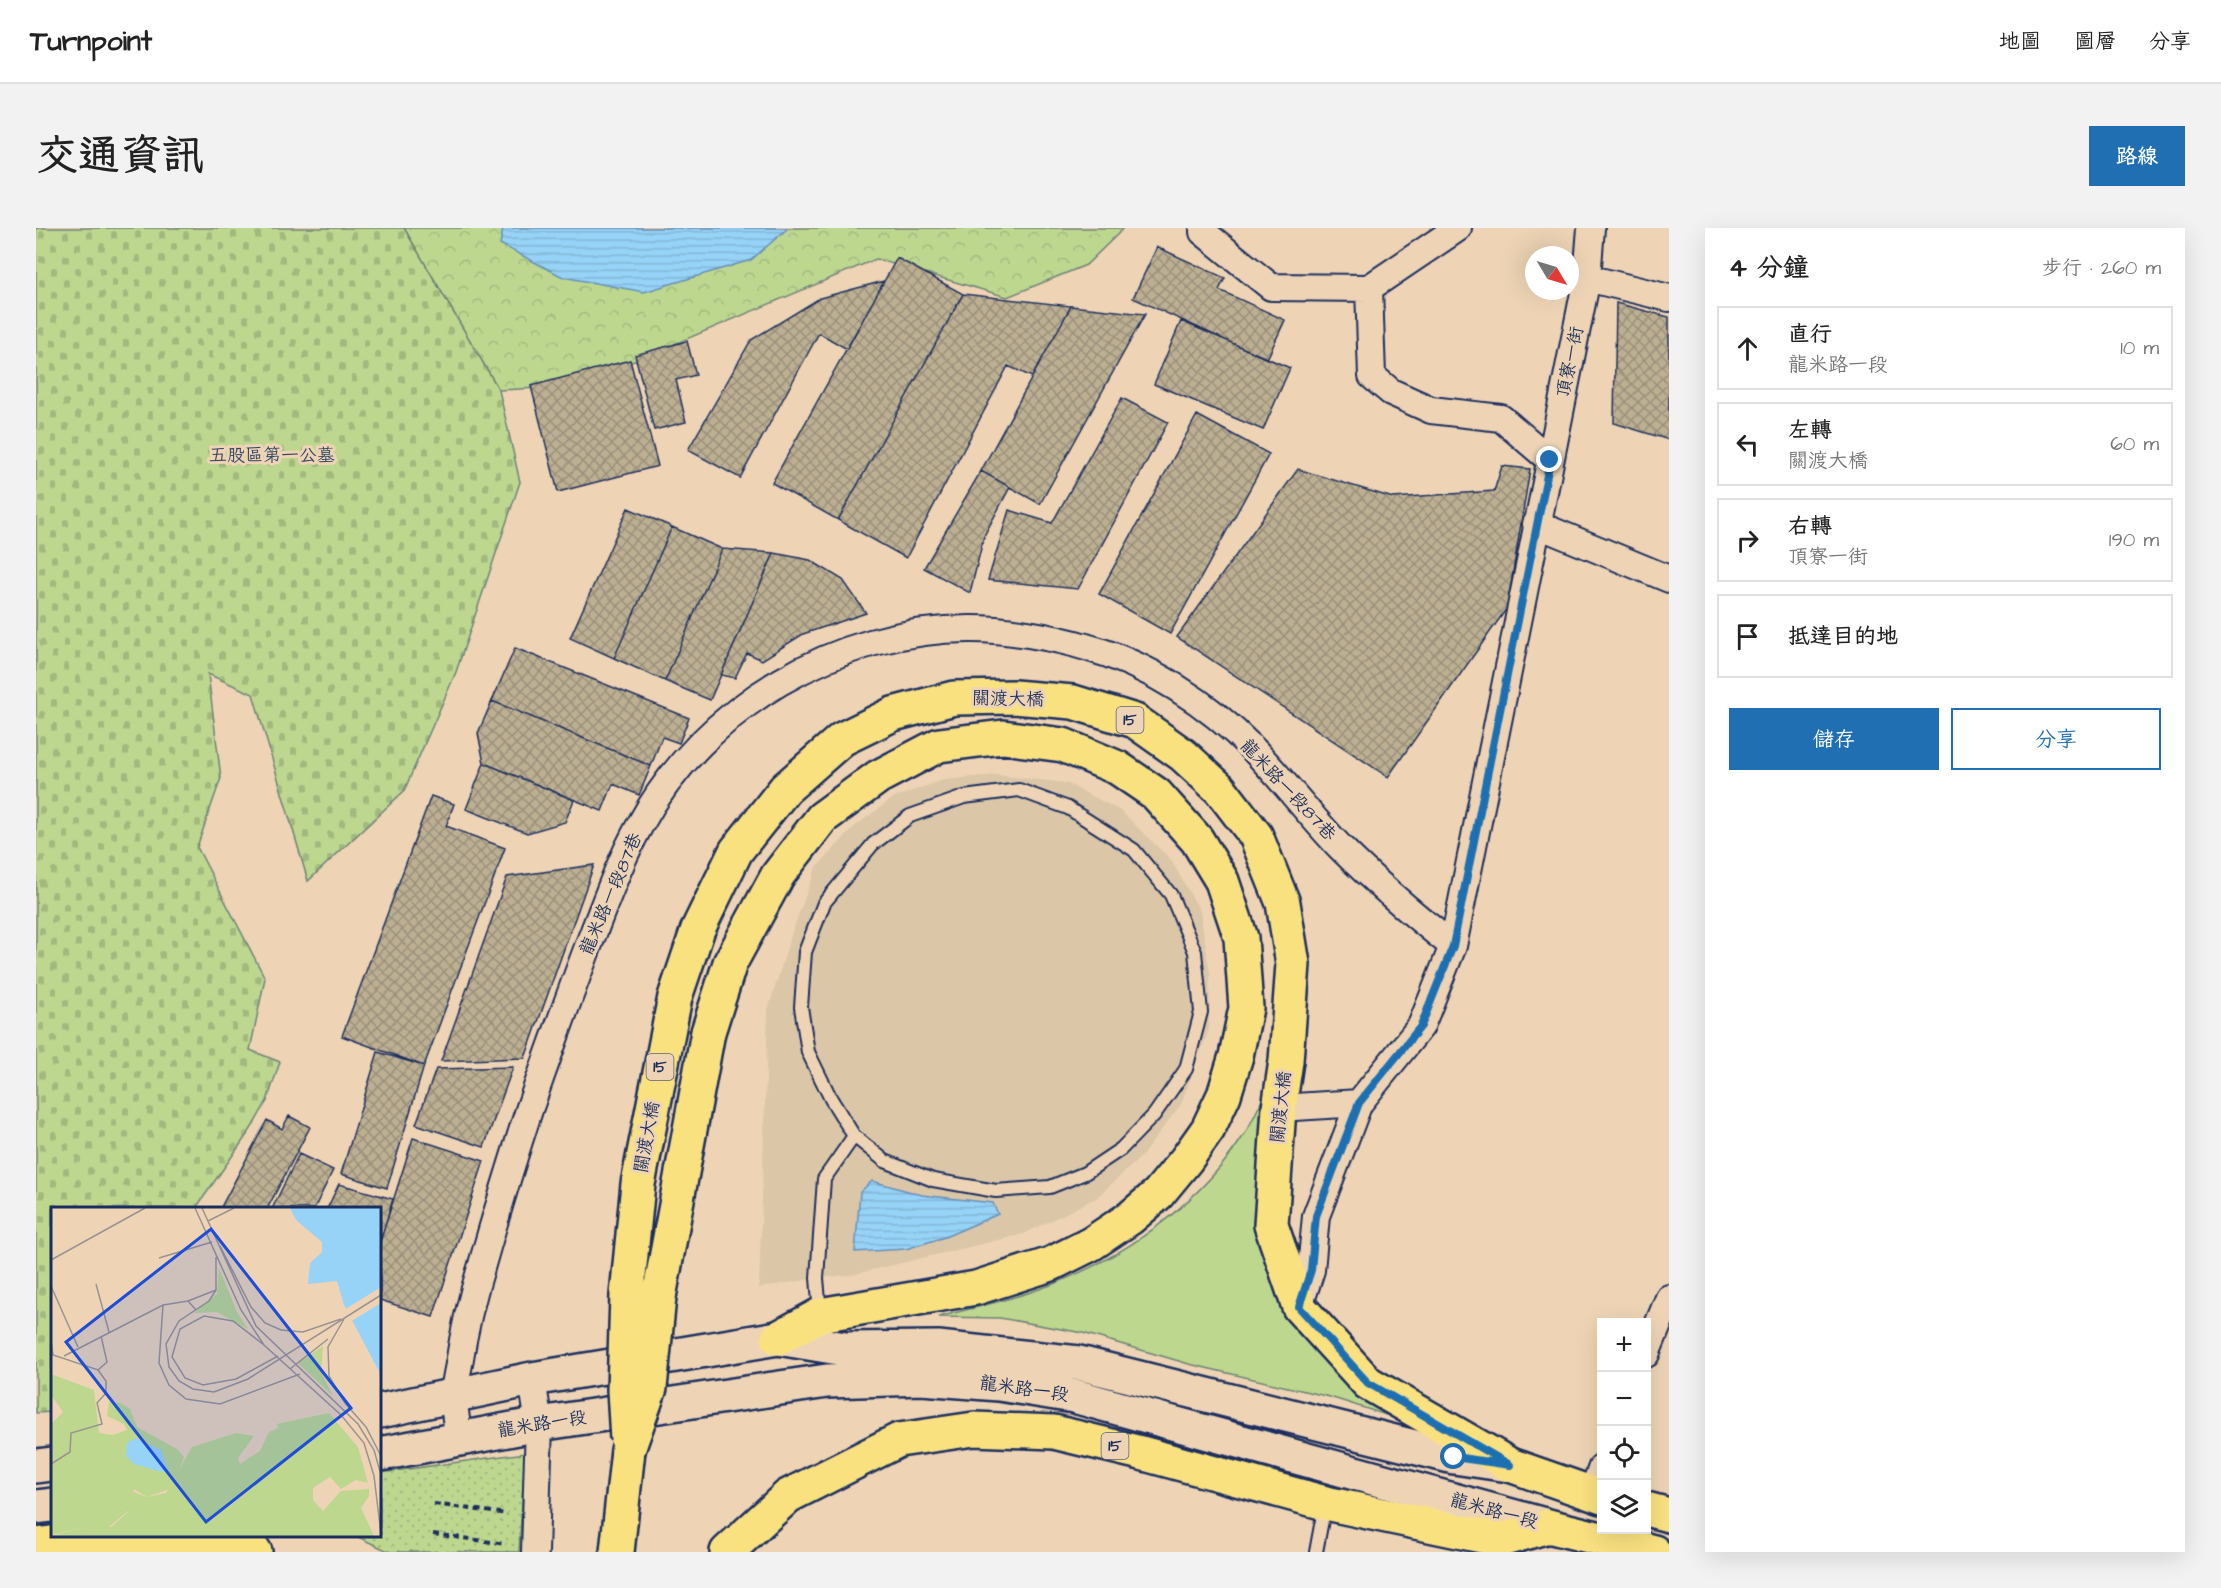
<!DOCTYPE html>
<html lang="zh-TW">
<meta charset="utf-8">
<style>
body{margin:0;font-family:"Architects Daughter","LXGW WenKai TC",sans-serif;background:#f2f2f2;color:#222}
.controls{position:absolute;right:18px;bottom:18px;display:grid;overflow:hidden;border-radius:0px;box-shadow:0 6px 24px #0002}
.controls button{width:54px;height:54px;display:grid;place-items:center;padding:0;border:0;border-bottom:2px solid #e0e0e0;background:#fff;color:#222;font:30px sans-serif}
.compass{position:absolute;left:1489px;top:18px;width:54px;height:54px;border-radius:50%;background:#fff;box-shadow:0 6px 24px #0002;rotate:128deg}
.stop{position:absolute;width:18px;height:18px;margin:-14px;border:4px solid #1f6fb2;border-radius:50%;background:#fff}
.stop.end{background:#1f6fb2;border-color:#fff;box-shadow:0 2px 6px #0008}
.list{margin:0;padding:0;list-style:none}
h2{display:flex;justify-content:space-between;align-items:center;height:78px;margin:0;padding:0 24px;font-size:26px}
h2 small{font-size:20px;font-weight:400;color:#767676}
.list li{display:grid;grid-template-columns:39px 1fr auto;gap:18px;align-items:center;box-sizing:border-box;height:84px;margin:0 12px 12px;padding:0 12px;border:2px solid #e0e0e0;border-radius:0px}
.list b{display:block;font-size:22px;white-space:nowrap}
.list p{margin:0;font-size:20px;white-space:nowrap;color:#767676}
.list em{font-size:20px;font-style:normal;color:#767676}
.actions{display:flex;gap:12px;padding:18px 24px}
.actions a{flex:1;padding:14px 0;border:2px solid #1f6fb2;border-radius:0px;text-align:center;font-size:21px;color:#1f6fb2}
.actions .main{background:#1f6fb2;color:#fff}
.icon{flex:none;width:33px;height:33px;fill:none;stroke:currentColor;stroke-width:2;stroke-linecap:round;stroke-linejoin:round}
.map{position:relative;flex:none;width:1633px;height:1324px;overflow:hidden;border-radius:0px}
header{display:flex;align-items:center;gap:36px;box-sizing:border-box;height:84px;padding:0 30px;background:#fff;border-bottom:2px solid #e0e0e0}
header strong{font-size:28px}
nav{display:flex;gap:33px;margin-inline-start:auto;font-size:21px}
.intro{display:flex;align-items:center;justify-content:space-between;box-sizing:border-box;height:144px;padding:0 36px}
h1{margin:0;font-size:42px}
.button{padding:15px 27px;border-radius:0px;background:#1f6fb2;color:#fff;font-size:21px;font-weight:700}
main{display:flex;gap:36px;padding:0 36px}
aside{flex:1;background:#fff;border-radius:0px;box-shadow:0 6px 24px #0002}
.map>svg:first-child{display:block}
</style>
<header>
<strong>Turnpoint</strong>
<nav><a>地圖</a><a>圖層</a><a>分享</a></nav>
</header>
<div class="intro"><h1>交通資訊</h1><a class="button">路線</a></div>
<main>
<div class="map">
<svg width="1633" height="1324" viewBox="0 0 1633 1324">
<defs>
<pattern id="forest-crowns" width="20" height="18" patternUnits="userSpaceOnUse" patternTransform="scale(1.5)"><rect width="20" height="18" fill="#bdd78f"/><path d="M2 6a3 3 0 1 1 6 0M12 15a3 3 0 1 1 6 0" fill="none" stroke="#a2b97e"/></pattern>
<pattern id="cemetery-stones" width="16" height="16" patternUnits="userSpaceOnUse" patternTransform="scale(1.5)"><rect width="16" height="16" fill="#bdd78f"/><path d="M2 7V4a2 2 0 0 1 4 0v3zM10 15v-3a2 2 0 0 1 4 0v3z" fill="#a2b97e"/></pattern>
<pattern id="park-dots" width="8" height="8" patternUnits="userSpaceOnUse" patternTransform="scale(1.5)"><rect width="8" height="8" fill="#bdd78f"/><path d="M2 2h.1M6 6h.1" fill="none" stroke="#a2b97e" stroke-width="1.8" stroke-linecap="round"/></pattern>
<pattern id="water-rules" width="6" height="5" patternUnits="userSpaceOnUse" patternTransform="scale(1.5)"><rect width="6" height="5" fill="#97d2f7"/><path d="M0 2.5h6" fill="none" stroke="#82b5d6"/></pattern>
<pattern id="building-cross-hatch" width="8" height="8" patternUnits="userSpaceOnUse" patternTransform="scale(1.5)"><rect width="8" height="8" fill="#bdaf92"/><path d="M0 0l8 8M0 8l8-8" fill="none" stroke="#998f7a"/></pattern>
</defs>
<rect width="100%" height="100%" fill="#eed4b5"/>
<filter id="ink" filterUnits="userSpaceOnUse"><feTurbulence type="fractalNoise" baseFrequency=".0167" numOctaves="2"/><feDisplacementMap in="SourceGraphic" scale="12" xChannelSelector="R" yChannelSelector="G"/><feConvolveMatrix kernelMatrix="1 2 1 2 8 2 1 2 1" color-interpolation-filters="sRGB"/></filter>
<g filter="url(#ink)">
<path fill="#dbc6a8" d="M960,547L1030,555L1085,583L1135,632L1164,683L1174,745L1173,801L1145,876L1105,929L1060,970L988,1006L815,1047L781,1050L723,1060L732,782L756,704L780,640L818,599L857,570L907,552Z"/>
<path fill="#bdd78f" stroke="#6c8376" stroke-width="1.5" d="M1232,859L1223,921L1221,973L1228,1024L1378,1196L1294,1169L1153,1136L1047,1105L964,1090L903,1089C944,1078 987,1069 1027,1052C1099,1022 1167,971 1210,904C1218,890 1225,874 1232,859Z"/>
<path fill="url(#forest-crowns)" stroke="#6c8376" stroke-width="1.5" d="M368,0H1088L1050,37L971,69L840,31L539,158L463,162Z"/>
<path fill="url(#cemetery-stones)" stroke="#6c8376" stroke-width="1.5" d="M0,0H368L463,162L484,254L420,444L368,563L272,653L217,466L172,446L185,550L161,619L229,750L214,822L244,834L231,873L215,901L160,980L16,981V1184L0,1185Z"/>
<path fill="url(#park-dots)" stroke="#6c8376" stroke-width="1.5" d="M489,1225L483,1324H354L320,1308H344V1245Z"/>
<path fill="url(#water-rules)" stroke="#6591ba" stroke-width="1.5" d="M467,0H752L715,32L608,64L527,49L464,16Z
M836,953L886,967L957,975L962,986L909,1009L870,1021L819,1024L824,964Z"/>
<path fill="url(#building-cross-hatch)" stroke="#1b2f5e" stroke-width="1.5" d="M1121,19L1189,50L1183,62L1249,92L1231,131L1097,70Z
M861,30L927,66L802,292L736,255Z
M848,53L811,121L783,105L704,250L652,222L715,112L784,70Z
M927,66L1035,78L996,149L972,138L870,330L802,292Z
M1580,75L1633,89V212L1578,195Z
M1035,78L1109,86L1004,276L945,243Z
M1145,93L1254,140L1227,202L1118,156Z
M651,113L660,147L640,152L650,194L618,202L599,127Z
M594,132L622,238L522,264L495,158Z
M1086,170L1132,194L1042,361L952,352L973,282L1016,295Z
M1161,187L1233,226L1134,406L1063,366Z
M1466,238L1494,241L1471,380L1352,549L1141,409L1262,241L1357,270L1458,263Z
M945,243L974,259L948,308L934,365L888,340Z
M592,280L636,299L578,430L534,410Z
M636,299L686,321L629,453L578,430Z
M686,321L738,325L674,472L629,453Z
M738,325L774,332L807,352L830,385L767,406L726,432L711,425L699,450L685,447Z
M479,420L653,490L643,515L626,509L615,538L456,473Z
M456,473L615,538L603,567L577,556L566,583L448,535L442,505Z
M448,535L538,572L529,594L491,605L430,581Z
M395,568L418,576L410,598L469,620L388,838L306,808Z
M558,637L489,830L405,833L471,649Z
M342,824L388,838L351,960L305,946Z
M477,839L448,919L380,896L400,841Z
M253,888L274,899L231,981H184L231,892L246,901Z
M377,910L448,933L397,1089L344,1072V1014Z
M263,926L297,942L278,981H236Z
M303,956L357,971L344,1014V981H291Z"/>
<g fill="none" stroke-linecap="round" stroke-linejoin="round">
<defs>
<path id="lane" d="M784,1085L781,1050L788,951L818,908L849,933L897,952L960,963L1014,959L1049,945L1085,921L1118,887L1150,841L1165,784L1159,724L1135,667L1098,622L1032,580L983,562L928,569L874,588L837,616L788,675L769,724L765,779L772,824L795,871L818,908
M1280,1324L1289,1276"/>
<path id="street" d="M1167,0V4L1235,59L1333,60
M1422,0L1333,60L1336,148L1355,164L1395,182L1465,190L1514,232
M1551,50L1633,70
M1500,296L1633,351
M1243,880L1323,875L1385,798L1417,718L1551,50L1555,0
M1263,1079L1275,1042L1280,988L1323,875
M1610,1126L1633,1070
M496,1151L503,1196L499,1324
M423,1210C421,1197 418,1183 418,1169C418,1158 421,1147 423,1136C428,1103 435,1072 445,1040C460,987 476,934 493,882C514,822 535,763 558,703C572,667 585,631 604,597C668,479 801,400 936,401C970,401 1017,409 1050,419C1112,436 1173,476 1217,521C1248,553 1274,588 1305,620C1340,655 1378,687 1417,718
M1555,1267L1566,1239"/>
<path id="secondary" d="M344,1183L496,1151L742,1110L809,1121L902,1120L1043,1135L1418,1229L1473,1237
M344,1226L503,1196L791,1153L886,1150L963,1156L1038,1168L1512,1298
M0,1238L16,1236
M0,1279L16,1277"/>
<path id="primary" d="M591,1067L602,956L639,769L662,701L700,623L749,561L806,511L857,486L918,470L978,469L1037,474L1099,493L1147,527L1184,561L1220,608L1247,675L1257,736L1250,833L1243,880L1235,997L1263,1079L1332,1155L1474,1237L1566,1269
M623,1069L672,804L694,735L742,647L786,590L842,549L903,517L967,509L1027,517L1082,540L1120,566L1161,612L1186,653L1205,710L1210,780L1200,828L1188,867L1172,901L1150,932L1122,966L1094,990L1055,1016L1015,1036L940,1060L784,1087L742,1110
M1610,1281L1633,1287
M0,1317L58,1309L153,1311L219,1324
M581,1324L592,1222
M691,1324L752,1268L863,1212L938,1201L1018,1204L1105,1225L1289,1275L1465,1312L1512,1298L1618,1324"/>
</defs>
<use href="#lane" stroke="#1b2f5e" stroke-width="16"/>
<use href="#street" stroke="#1b2f5e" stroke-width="30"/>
<use href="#secondary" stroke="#1b2f5e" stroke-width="38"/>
<use href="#primary" stroke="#1b2f5e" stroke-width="38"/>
<path stroke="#1b2f5e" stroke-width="4" stroke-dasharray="6 4.5" stroke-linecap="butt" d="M398,1276L471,1286
M397,1306L470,1316"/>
<use href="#lane" stroke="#eed4b5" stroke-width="12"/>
<use href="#street" stroke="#eed4b5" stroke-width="26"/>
<use href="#secondary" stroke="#eed4b5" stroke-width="33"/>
<use href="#primary" stroke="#fae180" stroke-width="33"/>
<defs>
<path id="primary-bridge" d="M591,1067L588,1162L591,1211
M592,1222L614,1160L623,1069"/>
</defs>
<use href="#primary-bridge" stroke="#1b2f5e" stroke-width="38" stroke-linecap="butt"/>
<use href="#primary-bridge" stroke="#fae180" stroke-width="33"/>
</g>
</g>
<g fill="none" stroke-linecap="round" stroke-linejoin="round" filter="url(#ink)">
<path stroke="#1f6fb2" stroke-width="8" d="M1418,1229L1474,1237L1332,1155L1263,1079L1275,1042L1280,988L1323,875L1385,798L1417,718L1514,232"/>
</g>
<g text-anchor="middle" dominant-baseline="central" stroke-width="6" stroke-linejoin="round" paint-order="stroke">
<g fill="#eed4b5" stroke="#5a6078" stroke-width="1.5">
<rect x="1080.5" y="479" width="27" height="26" rx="4.5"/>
<rect x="610.5" y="826" width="27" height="26" rx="4.5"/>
<rect x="1065.5" y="1205" width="27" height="26" rx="4.5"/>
</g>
<g font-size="16" font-weight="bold" fill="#1b2f5e">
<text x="1094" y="492">15</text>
<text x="624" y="839">15</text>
<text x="1079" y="1218">15</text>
</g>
<g font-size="18" fill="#1b2f5e" stroke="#eed4b5">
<text transform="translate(1534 134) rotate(-78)">頂寮一街</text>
<text transform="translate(972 471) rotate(1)">關渡大橋</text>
<text transform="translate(1252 562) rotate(47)">龍米路一段87巷</text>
<text transform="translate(575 666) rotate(-67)">龍米路一段87巷</text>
<text transform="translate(1245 879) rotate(-84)">關渡大橋</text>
<text transform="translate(611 909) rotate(-80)">關渡大橋</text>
<text transform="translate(988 1161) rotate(8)">龍米路一段</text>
<text transform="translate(506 1196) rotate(-9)">龍米路一段</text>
<text transform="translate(1458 1283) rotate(15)">龍米路一段</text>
</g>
<g font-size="18" fill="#334865" stroke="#eed4b5">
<text x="236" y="227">五股區第一公墓</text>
</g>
</g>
<g transform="translate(15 979)">
<rect width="330" height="330" fill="#eed4b5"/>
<path d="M168,61L186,105L197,122L166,105L143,106L166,87Z" fill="#bdd78f"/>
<path d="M0,167L43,183L48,226L62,228L76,223L73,217L56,209L58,195L69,196L79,202L86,220L126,242L133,250L121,281L96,290L83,282L78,303L54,323L34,320L1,328L0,217L12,205L0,188Z" fill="#bdd78f"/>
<path d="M278,206L307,240L317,276L305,273L290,282L279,270L262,281V293L272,304L290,284L318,282V289L310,301L323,329H0L34,320H60L78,304L68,291L75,282L96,290L115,286L141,240L185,226L203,229L187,251L189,257L209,244L218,225L227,221L226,217Z" fill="#bdd78f"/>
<path d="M272,139L270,165L282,189L247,156Z" fill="#bdd78f"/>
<path d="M239,1H330V168L293,98L286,74L257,77L259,56L271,45V35L245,13ZM84,231L110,243L117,263L111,265L83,257L75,249L76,236Z" fill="#97d2f7"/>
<path d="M330,80V96L299,115L293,103Z" fill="#eed4b5"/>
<path fill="none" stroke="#9a9292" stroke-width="1.5" d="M144,1L190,103L213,138L290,208L313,236L323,269L330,327M151,1L205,119L307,217L323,243L330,268M157,14L183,1M169,39L200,100L214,116L230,123L252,125L290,112M165,50V83L158,94L128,114L115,137L118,160L128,174L142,182L163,185L197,172L330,88M108,51L161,35M0,53L94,1M45,77L58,125M0,79L27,140M137,94L165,83M112,98L108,156L118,178L135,192L169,197L249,167M293,112L277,140L278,169L294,196L315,220L330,249M0,134L2,148L47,163L56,155L50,129M213,138L182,114L153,109L129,122L121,150L134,171L152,178L185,172L227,149M13,149L112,98L137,94L145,103M239,162L277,132M0,257L19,245L20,226L51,217L46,196L55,186V174L47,163"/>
<path fill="#1d4ed8" fill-opacity="0.15" stroke="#1d4ed8" stroke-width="3" d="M160,22L300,201L155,315L15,135Z"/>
<rect width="330" height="330" fill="none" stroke="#1b2f5e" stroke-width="3"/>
</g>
</svg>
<div class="controls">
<button>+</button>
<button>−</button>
<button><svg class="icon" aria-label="locate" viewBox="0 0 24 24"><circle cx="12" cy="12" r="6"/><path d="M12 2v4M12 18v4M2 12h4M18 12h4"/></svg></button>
<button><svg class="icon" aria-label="layers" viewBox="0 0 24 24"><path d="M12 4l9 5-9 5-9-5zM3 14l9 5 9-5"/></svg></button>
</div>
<svg class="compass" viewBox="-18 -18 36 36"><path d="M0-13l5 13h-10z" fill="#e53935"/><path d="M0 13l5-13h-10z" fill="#767676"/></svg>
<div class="stop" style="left:1418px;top:1229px"></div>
<div class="stop end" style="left:1514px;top:232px"></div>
</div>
<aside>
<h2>4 分鐘<small>步行 · 260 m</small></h2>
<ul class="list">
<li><svg class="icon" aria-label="ahead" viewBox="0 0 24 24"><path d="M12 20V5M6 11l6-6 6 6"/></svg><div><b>直行</b><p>龍米路一段</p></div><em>10 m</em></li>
<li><svg class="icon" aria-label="left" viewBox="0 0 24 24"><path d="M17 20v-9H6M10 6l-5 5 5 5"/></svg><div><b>左轉</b><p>關渡大橋</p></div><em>60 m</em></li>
<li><svg class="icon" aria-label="right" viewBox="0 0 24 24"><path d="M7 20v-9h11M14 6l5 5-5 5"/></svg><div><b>右轉</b><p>頂寮一街</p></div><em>190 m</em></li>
<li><svg class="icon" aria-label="arrive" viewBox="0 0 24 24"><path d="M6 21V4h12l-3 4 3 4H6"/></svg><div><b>抵達目的地</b></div></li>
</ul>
<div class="actions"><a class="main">儲存</a><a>分享</a></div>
</aside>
</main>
